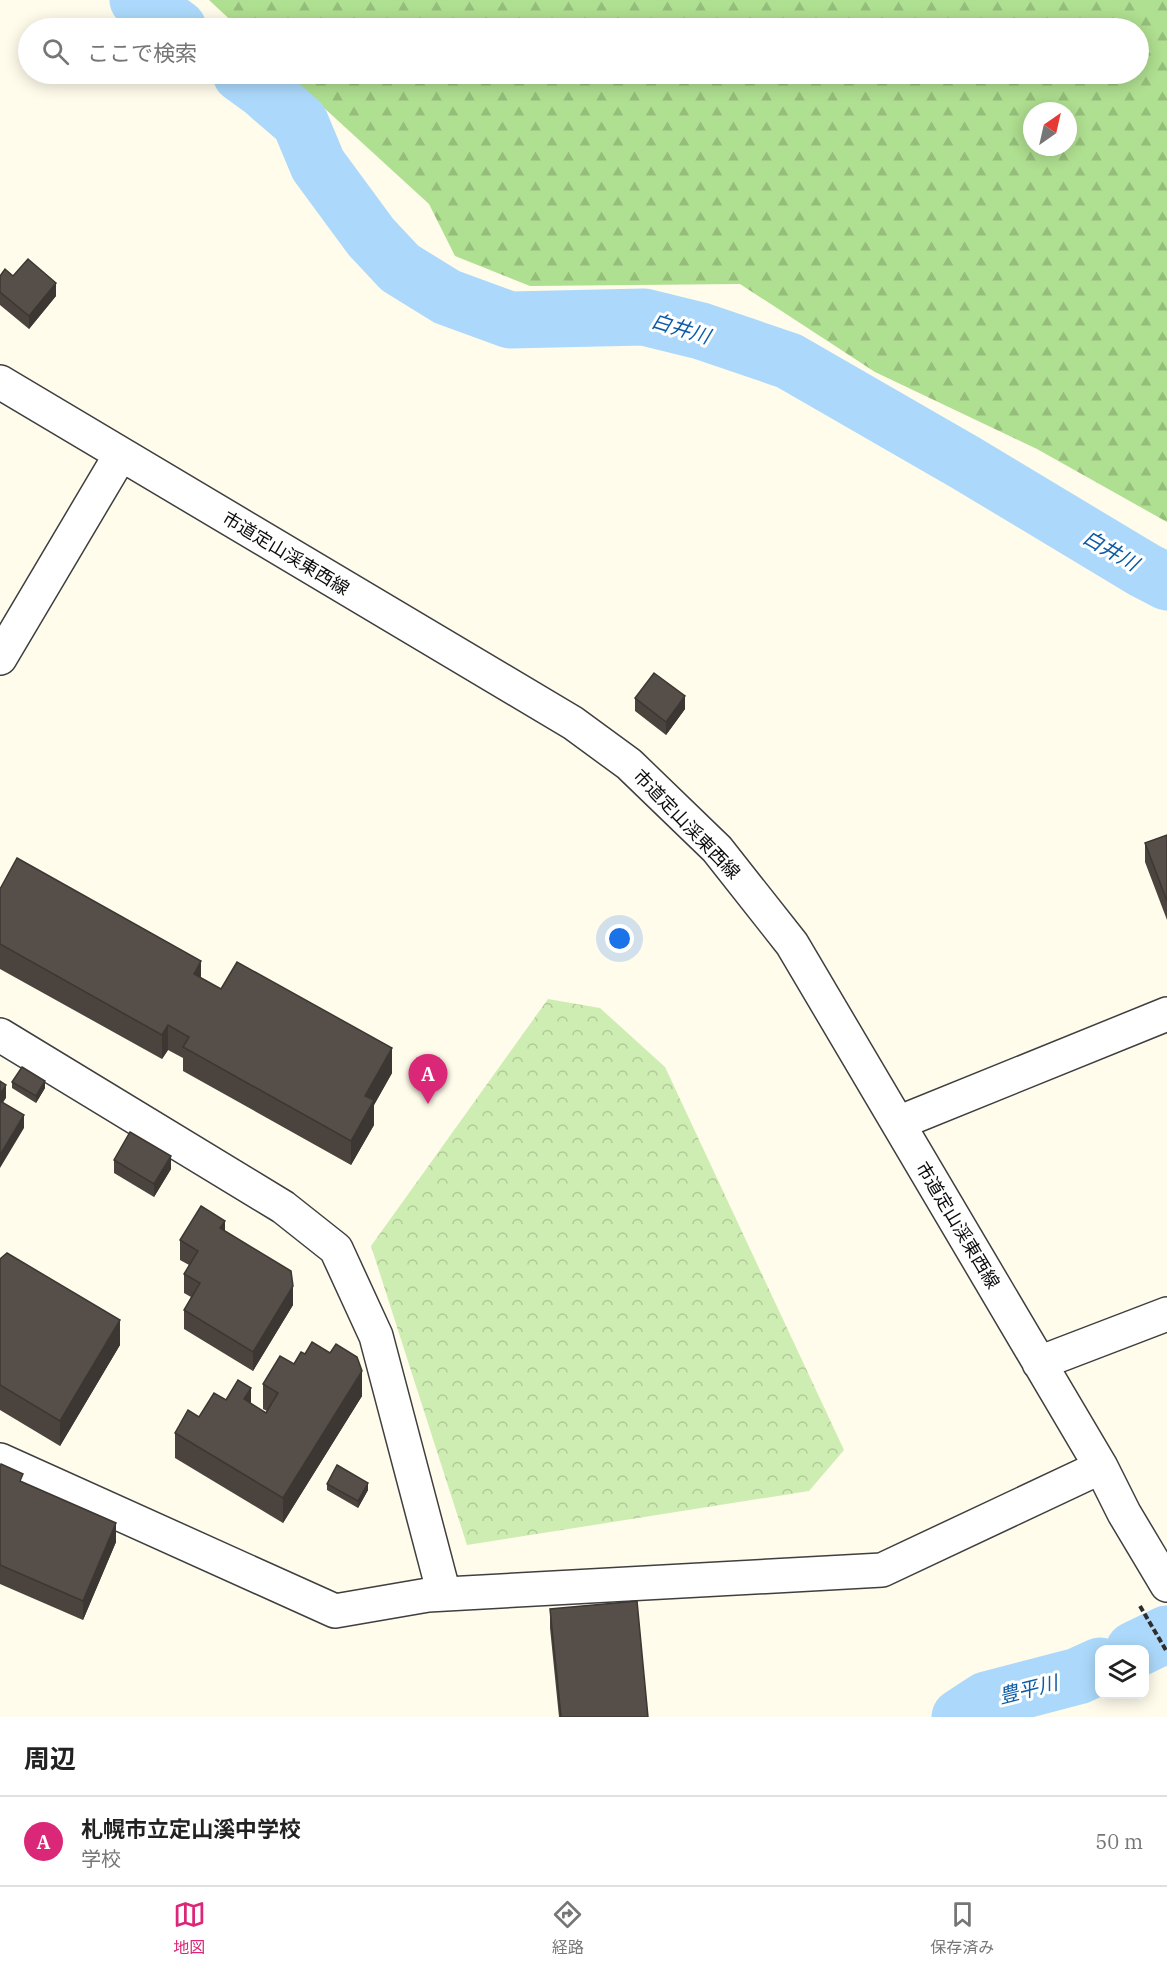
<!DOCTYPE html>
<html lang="ja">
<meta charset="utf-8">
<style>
body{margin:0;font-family:"IBM Plex Serif","Noto Sans JP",serif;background:#f2f2f2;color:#222}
.controls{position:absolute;right:18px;bottom:18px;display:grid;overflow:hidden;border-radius:12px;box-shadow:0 3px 15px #0003}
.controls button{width:54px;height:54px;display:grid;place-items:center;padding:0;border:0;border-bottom:2px solid #e0e0e0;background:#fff;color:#222;font:30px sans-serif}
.compass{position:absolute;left:1023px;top:102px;width:54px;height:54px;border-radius:50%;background:#fff;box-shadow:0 3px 15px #0003;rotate:34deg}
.you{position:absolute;left:620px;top:939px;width:21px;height:21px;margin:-15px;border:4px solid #fff;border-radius:50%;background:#1a73e8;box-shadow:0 0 0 9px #1a73e833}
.badge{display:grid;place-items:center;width:39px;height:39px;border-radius:50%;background:#db2777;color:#fff;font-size:20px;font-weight:700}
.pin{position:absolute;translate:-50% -50px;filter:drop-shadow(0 2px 3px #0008)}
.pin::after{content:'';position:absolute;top:32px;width:21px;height:18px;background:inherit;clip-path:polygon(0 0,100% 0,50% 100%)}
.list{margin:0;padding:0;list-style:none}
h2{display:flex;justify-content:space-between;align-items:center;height:78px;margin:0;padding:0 24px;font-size:26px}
h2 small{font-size:20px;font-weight:400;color:#767676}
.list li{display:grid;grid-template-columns:39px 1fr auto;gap:18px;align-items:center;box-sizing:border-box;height:90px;padding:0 24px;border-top:2px solid #e0e0e0}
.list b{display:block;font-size:22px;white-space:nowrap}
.list p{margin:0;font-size:20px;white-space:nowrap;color:#767676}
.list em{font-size:20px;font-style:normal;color:#767676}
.icon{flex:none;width:33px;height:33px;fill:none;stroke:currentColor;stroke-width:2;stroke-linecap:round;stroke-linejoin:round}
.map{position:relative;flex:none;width:1167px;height:1717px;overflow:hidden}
.search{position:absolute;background:#fff;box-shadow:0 3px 15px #0003;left:18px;right:18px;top:18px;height:66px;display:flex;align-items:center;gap:15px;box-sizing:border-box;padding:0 21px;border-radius:33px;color:#767676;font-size:22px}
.sheet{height:168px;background:#fff}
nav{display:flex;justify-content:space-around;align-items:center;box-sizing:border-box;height:84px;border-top:2px solid #e0e0e0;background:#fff;font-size:16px;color:#767676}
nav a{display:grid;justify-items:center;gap:3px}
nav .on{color:#db2777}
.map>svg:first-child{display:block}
</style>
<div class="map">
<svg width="1167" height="1717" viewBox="0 0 1167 1717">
<defs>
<pattern id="forest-firs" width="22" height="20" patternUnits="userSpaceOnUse" patternTransform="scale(1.5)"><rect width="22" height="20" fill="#afdf90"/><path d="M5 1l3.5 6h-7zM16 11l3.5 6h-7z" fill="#95be7b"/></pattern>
<pattern id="park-crowns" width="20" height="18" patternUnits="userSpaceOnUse" patternTransform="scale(1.5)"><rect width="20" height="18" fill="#ceedb2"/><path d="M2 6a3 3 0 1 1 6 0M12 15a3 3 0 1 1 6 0" fill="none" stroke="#b0ca98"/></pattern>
</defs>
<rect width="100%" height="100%" fill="#fffcec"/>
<path fill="url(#forest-firs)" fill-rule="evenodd" d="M209,0H1167V522L1037,449L875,372L740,284L530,286L455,256L429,204L287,74H1138V28H239ZM1032,111H1068V147H1032Z"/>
<path fill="url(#park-crowns)" d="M548,999L600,1008L665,1067L844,1450L809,1491L467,1545L371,1246Z"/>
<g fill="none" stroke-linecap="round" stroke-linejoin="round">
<path stroke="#acd9fb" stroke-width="57" d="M138,0L178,28
M241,74L263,90L300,122L318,165L371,237L400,268L447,297L510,320L644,317L701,331L789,361L966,463L1144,570L1167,582
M1134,1650L1167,1634
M960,1717L986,1700L1078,1676L1100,1666"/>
<defs>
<path id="minor" d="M0,382L573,723L629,764L717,849L792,944L1101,1467L1124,1513L1167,1585
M0,658L121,454
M0,1035L283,1207L336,1249L376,1336L444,1594
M898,1123L1167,1014
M1039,1363L1167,1314
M0,1460L335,1611L428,1595L882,1570L1101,1467"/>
</defs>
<use href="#minor" stroke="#3f3f3f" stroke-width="36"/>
<path stroke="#2e2e2e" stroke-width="4" stroke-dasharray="6 3" stroke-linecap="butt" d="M1140,1606L1167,1652"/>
<use href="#minor" stroke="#fff" stroke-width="33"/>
</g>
<path fill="#4a433e" d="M0,276H13L56,296L29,329L0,305Z
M635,698L685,709L666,735L635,711Z
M1167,835V920L1145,862V843Z
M0,889L201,978L221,989L392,1073L374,1105V1125L351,1165L183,1071V1058L168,1050L162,1059L0,969Z
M12,1082L45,1088L36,1103L12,1088Z
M114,1160L171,1169L154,1197L114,1173Z
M225,1231L293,1305L253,1371L184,1329V1310L191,1297L184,1293V1274L189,1265L180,1260V1240Z
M0,1259L120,1345L60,1446L0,1410Z
M294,1364L362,1396L283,1523L175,1458V1433L226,1400L251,1404L266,1413L267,1411L263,1409V1384Z
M0,1467L23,1483L116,1542L83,1620L0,1584Z
M327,1484L368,1490L358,1508L327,1490Z
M550,1609L648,1717H559L550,1628Z"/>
<path fill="#3c3732" d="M56,283V296L29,329V316Z
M685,696V709L666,735V722Z
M201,961V986L194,974Z
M168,1025V1050L162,1059V1035Z
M392,1048V1073L374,1105V1125L351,1165V1141L365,1096Z
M45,1081V1088L36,1103V1096Z
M6,1085V1098L0,1107V1094Z
M24,1115V1128L0,1168V1155Z
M171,1156V1169L154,1197V1184Z
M225,1221V1240L220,1228Z
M293,1286V1305L253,1371V1352Z
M120,1320V1345L60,1446V1421Z
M362,1371V1396L283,1523V1498Z
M251,1388V1412L244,1399Z
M368,1483V1490L358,1508V1501Z
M116,1523V1542L83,1620V1601Z"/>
<path fill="#564e48" stroke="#3c3732" stroke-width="1.5" d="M28,259L56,283L29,316L0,292V276L5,269L13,276Z
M654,673L685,696L666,722L635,698Z
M1167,835V901L1145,843Z
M17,858L201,961L194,974L221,989L237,962L392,1048L365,1096L374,1100L351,1141L183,1047L189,1037L168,1025L162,1035L0,944V889Z
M22,1067L45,1081L36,1096L12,1082Z
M0,1081L6,1085L0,1094Z
M0,1101L24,1115L0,1155Z
M130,1132L171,1156L154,1184L114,1160Z
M201,1206L225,1221L220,1228L291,1271L293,1286L253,1352L184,1310L200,1283L184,1274L198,1251L180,1240Z
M7,1253L120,1320L60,1421L0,1385V1259Z
M312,1342L330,1353L336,1344L357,1357L362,1371L283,1498L175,1433L188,1410L199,1417L214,1393L226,1400L238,1380L251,1388L244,1399L266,1413L278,1393L263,1384L280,1356L294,1364L301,1352L305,1354Z
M1,1464L23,1474L20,1481L116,1523L83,1601L0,1565V1467Z
M337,1465L368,1483L358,1501L327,1484Z
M637,1601L648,1717H561L550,1609Z"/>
<g text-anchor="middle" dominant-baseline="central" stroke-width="6" stroke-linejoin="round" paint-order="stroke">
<g font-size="18" fill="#0c0c0c" stroke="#fff">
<text transform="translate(286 553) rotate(31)">市道定山渓東西線</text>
<text transform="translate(687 824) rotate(46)">市道定山渓東西線</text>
<text transform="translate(958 1225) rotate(59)">市道定山渓東西線</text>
</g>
<g font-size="20" font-style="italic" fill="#0c5ca8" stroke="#fff">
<text transform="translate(681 328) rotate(17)">白井川</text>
<text transform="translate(1111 550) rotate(30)">白井川</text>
<text transform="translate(1028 1689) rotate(-14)">豊平川</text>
</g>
</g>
</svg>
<div class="controls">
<button><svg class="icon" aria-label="layers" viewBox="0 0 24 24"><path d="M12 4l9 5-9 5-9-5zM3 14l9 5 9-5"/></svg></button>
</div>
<svg class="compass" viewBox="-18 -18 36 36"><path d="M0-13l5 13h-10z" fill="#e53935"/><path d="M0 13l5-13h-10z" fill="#767676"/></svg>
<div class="you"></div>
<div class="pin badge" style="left:428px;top:1104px">A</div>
<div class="search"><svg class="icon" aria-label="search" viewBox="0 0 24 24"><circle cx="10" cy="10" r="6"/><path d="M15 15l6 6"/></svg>ここで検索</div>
</div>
<section class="sheet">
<h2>周辺<small></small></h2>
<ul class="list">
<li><span class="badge">A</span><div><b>札幌市立定山溪中学校</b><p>学校</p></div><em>50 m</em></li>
</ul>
</section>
<nav>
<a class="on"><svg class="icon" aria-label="map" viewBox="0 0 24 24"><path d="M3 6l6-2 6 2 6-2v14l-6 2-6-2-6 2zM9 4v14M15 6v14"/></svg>地図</a>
<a><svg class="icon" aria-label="directions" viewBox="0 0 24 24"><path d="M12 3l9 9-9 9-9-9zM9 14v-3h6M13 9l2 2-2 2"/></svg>経路</a>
<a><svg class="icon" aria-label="saved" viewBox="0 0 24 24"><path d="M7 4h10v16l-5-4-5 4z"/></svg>保存済み</a>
</nav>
